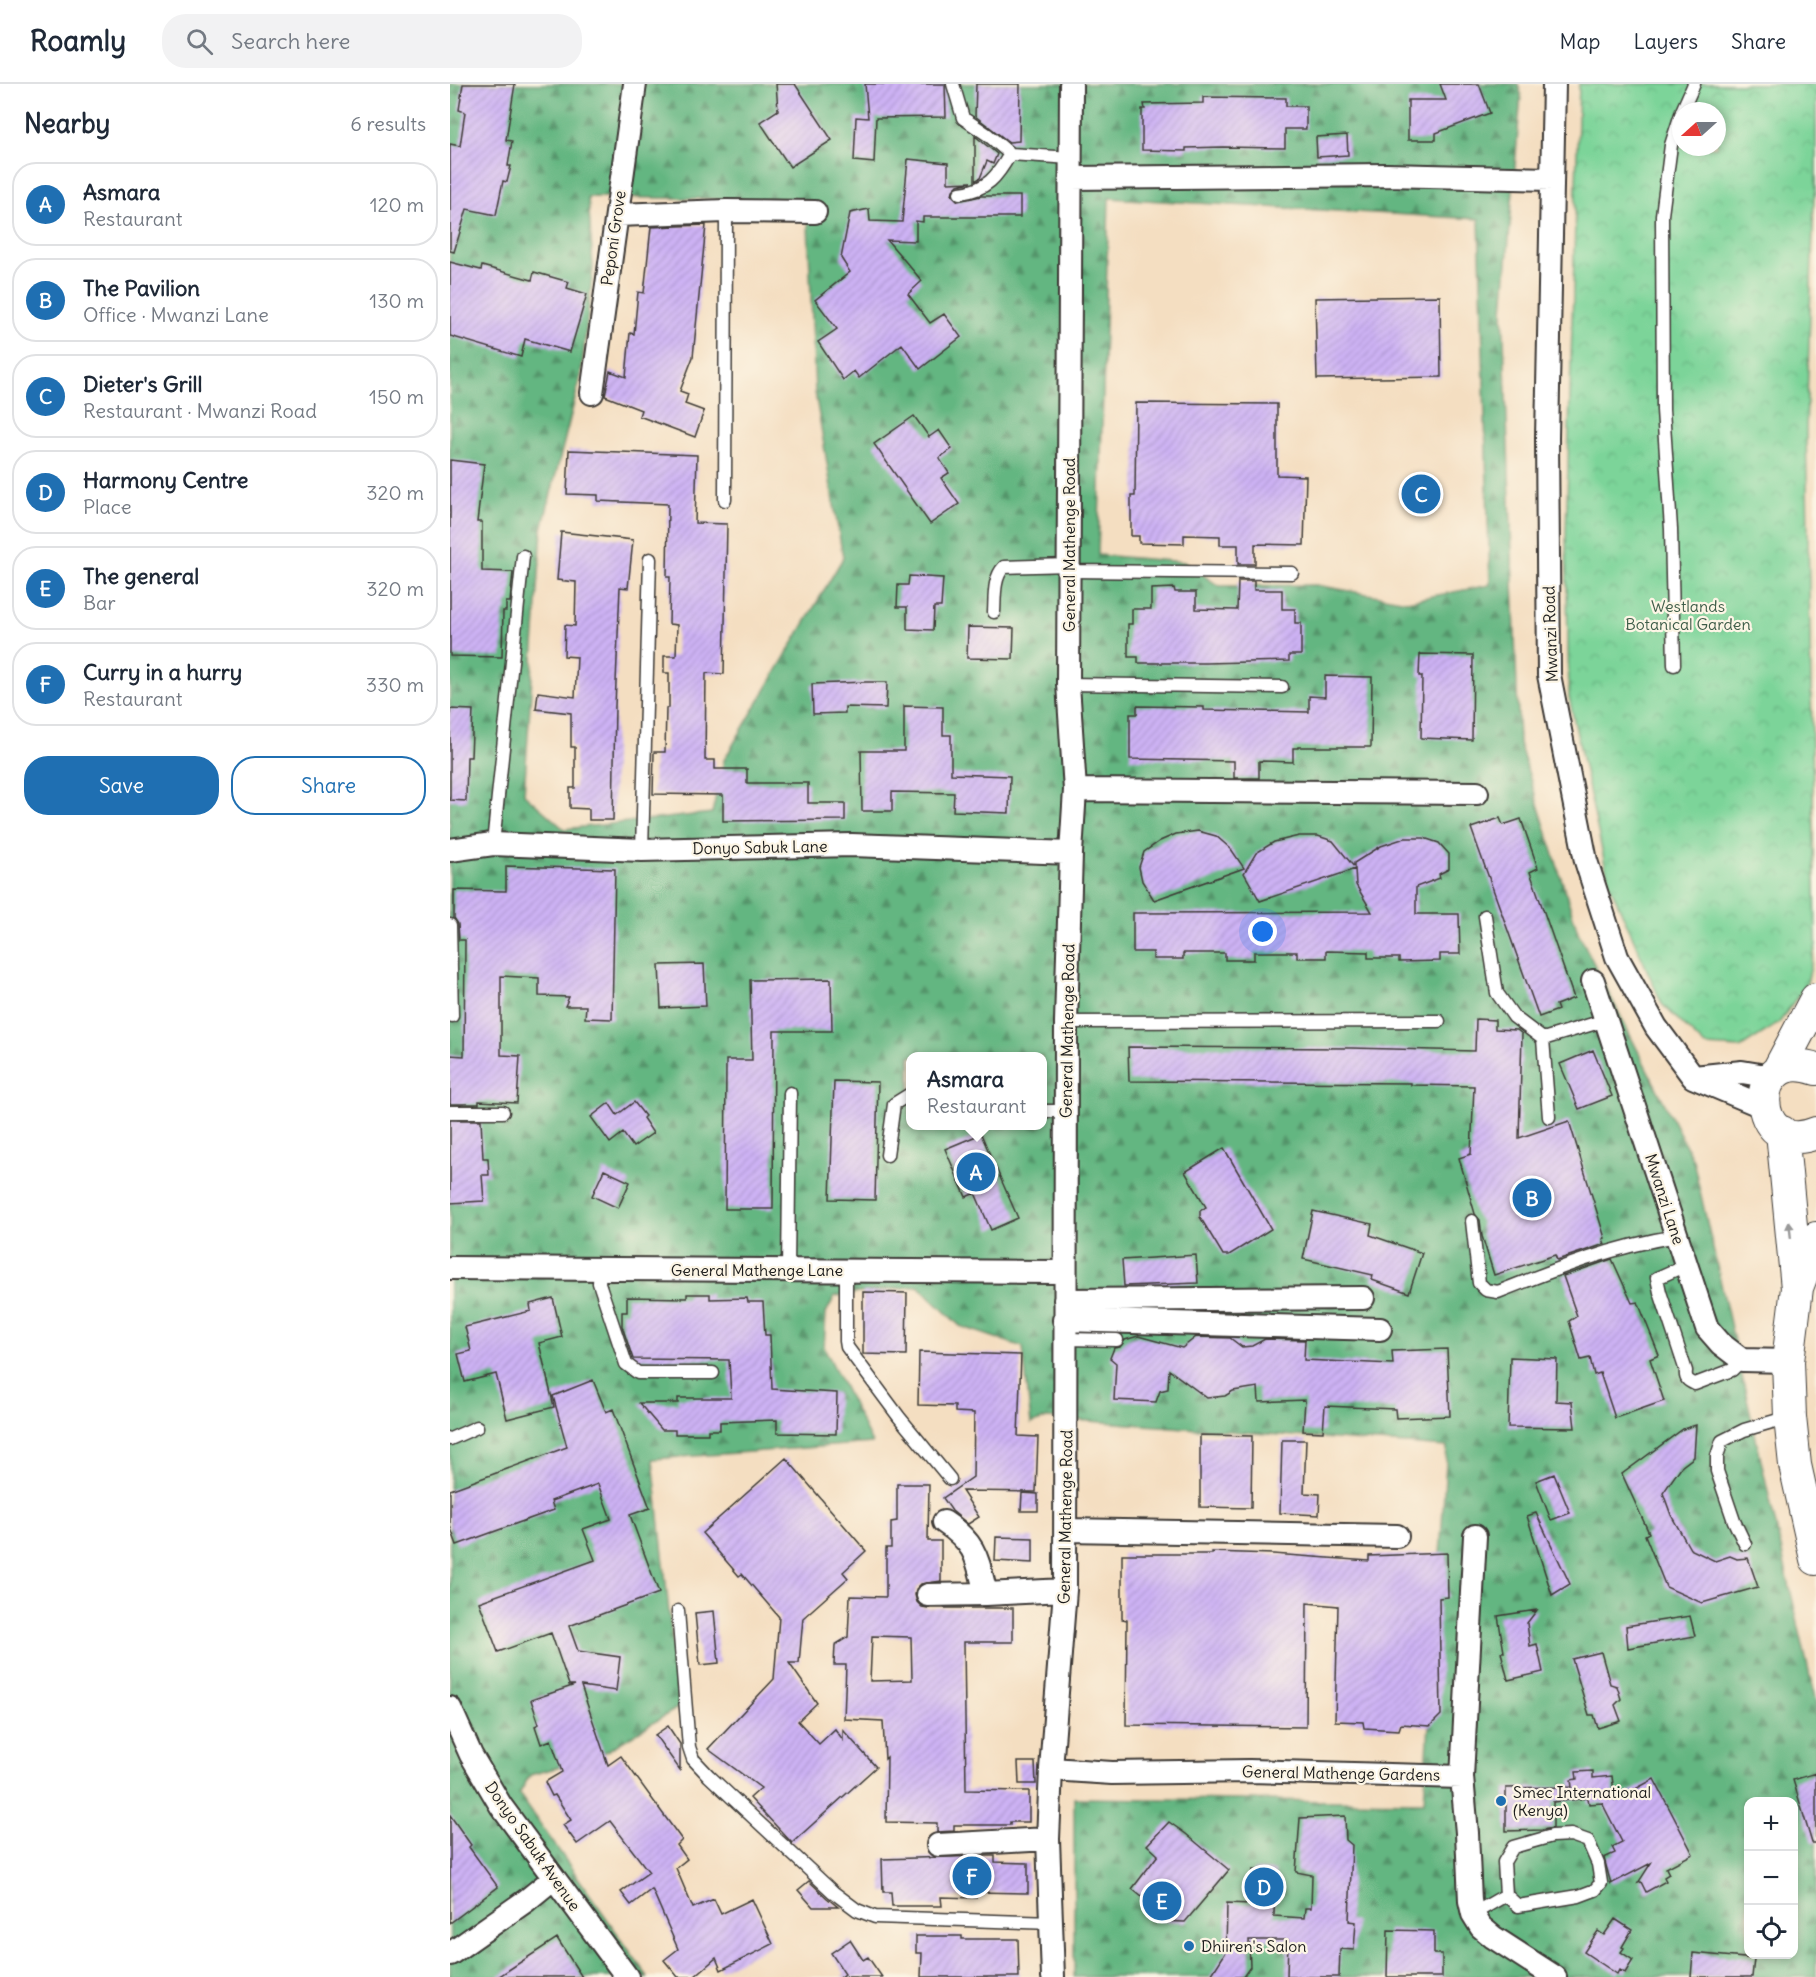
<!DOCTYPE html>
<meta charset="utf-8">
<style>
body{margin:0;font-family:Delius,sans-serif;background:#f2f2f3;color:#1f2937}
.controls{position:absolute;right:18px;bottom:18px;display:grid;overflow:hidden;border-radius:12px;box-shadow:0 3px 9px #0003}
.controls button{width:54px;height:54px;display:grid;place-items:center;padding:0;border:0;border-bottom:2px solid #e0e1e3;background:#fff;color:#1f2937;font:30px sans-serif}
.compass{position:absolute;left:1222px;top:18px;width:54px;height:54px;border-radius:50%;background:#fff;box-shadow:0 3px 9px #0003;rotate:249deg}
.you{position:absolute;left:813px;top:848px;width:21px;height:21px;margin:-15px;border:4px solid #fff;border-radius:50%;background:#1a73e8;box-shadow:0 0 0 9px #1a73e833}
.badge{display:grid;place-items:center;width:39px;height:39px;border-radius:50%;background:#1f6fb2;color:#fff;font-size:20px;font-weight:700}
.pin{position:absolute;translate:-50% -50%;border:3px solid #fff;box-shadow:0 2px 6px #0006}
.popup{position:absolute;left:456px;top:968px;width:141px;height:78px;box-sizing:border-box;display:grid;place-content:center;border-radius:12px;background:#fff;filter:drop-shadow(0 2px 4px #0005);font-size:20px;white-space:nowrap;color:#747a83}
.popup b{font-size:22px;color:#1f2937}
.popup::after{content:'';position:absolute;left:50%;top:100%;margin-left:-12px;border:12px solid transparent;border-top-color:#fff}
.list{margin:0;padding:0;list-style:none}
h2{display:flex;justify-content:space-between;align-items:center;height:78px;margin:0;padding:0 24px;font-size:26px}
h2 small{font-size:20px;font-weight:400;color:#747a83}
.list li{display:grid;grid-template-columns:39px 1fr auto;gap:18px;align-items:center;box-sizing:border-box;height:84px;margin:0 12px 12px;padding:0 12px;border:2px solid #e0e1e3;border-radius:24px}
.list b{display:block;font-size:22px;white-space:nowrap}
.list p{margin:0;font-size:20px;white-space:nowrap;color:#747a83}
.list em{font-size:20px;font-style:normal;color:#747a83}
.actions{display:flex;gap:12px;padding:18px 24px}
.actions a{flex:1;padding:14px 0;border:2px solid #1f6fb2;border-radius:24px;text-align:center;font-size:21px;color:#1f6fb2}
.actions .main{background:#1f6fb2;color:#fff}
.icon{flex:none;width:33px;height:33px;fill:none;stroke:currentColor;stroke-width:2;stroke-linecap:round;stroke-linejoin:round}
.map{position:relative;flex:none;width:1366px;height:1893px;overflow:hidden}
header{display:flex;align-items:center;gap:36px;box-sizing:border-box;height:84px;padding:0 30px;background:#fff;border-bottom:2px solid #e0e1e3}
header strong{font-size:28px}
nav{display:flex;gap:33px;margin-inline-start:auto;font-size:21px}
.search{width:420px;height:54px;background:#f2f2f3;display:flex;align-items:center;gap:15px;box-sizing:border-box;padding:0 21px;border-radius:24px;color:#747a83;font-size:22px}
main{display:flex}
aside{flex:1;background:#fff}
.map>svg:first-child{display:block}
</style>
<header>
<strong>Roamly</strong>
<div class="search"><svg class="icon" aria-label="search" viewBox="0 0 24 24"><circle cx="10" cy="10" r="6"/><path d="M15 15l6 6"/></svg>Search here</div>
<nav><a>Map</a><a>Layers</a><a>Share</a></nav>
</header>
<main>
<aside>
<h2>Nearby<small>6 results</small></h2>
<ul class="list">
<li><span class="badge">A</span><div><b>Asmara</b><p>Restaurant</p></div><em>120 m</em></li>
<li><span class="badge">B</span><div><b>The Pavilion</b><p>Office · Mwanzi Lane</p></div><em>130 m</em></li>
<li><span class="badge">C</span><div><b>Dieter's Grill</b><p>Restaurant · Mwanzi Road</p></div><em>150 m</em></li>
<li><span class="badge">D</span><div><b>Harmony Centre</b><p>Place</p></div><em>320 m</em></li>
<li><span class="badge">E</span><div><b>The general</b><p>Bar</p></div><em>320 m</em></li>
<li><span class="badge">F</span><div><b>Curry in a hurry</b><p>Restaurant</p></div><em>330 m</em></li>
</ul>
<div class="actions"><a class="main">Save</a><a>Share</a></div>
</aside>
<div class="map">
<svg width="1366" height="1893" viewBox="0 0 1366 1893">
<defs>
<pattern id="forest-firs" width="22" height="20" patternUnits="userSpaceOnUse" patternTransform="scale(1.5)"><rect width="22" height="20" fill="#64b681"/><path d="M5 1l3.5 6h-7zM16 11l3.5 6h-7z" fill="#529369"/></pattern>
<pattern id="park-crowns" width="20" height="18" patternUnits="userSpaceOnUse" patternTransform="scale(1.5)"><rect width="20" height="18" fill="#7bd499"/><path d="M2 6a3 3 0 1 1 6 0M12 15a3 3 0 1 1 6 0" fill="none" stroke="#6ab583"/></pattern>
<pattern id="building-hatch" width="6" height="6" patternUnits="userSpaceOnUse" patternTransform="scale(1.5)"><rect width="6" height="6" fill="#cdb2f4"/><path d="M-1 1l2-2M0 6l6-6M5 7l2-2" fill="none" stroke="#af98d1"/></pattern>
</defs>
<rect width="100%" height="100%" fill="#fcf5e5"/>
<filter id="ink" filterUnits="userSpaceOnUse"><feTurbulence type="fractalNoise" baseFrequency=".0167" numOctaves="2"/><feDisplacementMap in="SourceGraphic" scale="12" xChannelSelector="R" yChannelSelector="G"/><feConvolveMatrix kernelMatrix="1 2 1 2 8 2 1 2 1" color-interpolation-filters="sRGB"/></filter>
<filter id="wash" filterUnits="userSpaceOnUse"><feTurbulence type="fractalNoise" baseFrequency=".008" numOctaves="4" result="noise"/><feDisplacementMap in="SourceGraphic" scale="24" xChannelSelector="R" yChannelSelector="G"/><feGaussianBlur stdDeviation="1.35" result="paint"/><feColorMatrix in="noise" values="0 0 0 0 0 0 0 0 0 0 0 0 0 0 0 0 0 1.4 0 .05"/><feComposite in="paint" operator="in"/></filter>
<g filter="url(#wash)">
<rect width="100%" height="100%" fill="#f4dec1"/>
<path fill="url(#forest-firs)" stroke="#40694e" stroke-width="1.5" fill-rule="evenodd" d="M0,0H1068L1071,10L1053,227L1069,659L1128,848L1243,1076L1366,1619V1893H624V1714L974,1718L997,1363L597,1334L581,1340L573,1263L510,1242L468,1202L385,1212L376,1229L374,1263L422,1359L203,1375L229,1623L147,1673L80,1691L69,1710L198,1893H0ZM138,113L357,116L365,308L393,474L274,676L262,729L114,745L74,710L92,445L131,291L143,184ZM659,114L1029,135L1040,501L957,517L866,501L769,502L734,478L648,471ZM460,972H592V1042H460ZM1298,1718H1344V1870H1298Z"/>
<path fill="url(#park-crowns)" stroke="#4c785a" stroke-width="1.5" fill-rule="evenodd" d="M1129,0H1366V107L1364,115L1356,346L1366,860L1357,899L1329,939L1290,964L1255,962L1212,920L1159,799L1119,613L1116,450ZM1231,27H1267V63H1231Z"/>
<g id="blocks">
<path fill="url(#building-hatch)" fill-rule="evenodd" d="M13,0H65L56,56L62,57L58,82H61L57,98L53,97L46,131L17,125L4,168L0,167V60L10,62L15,28L9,26Z
M326,0H345L382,56L340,83L310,38L328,26Z
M415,0H495L496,33L426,34L424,79L404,77L406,33L418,34Z
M526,0H570L569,57L559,58L525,32Z
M990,0H1029L1040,29L986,49V56H958V16H996Z
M753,13L836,14V22H856V45H835V64L773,63L736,64V67L692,66V25H695L694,20L753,19Z
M897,51L898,71L867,73L866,53Z
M525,52L547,70L543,80L537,77L530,94L525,97Z
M458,75L498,79V99L521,98L508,101L503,106L502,111L508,117L531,112H570V133H473V138L466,137V157L437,156L472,197L458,210L480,239L494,230L511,253L470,285L452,260L409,294L404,287L393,296L368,258L387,245L365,216L400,188L391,174L400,129L419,125L420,137L452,138Z
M256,141L243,273L230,307L238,310L235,320L254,327L245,353L189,332L191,326L155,312L160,287L176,293L180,249L184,250L188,208L194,209L201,143Z
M0,178L31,186L32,182L82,196L84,188L119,198L117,204L137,210L120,268L75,255L71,273L0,252Z
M990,212L991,293L867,295L865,214Z
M686,319L827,320V391L856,392L854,461L805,460V480H788V461H770V452L734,451V460L689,459V452H681V412H685Z
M464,332L479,353L489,346L502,365L489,374L499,389L491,394L509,420L480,440L424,360Z
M119,366L247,371L245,439L277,440L274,590L256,589L255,676H265V685H297V699H358V719H395V736L273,737V711L203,710L204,668H215L216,624H219V589H214V572H226L227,541L219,540L220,493H217L218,420L148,417V411L117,410Z
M0,376L34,380L27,438H32V487L63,488L60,518H56V527H53L52,573L0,572Z
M111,448L183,456L178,504L170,503L165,622L163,736H139V725L120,724V704H125V663H121V629L86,625L88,608L125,613L127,573L114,572L115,541L125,542L126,498L107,496Z
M459,492L493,494L491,523H484L483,546L457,545V523H447L448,501H458Z
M788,497H804V506H832V525H845V539H851V571H839V577L756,579H688V573H678V540H682V525H701V505L724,504L725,508H746V525L787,526Z
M518,543L564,544L563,575L517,574Z
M970,570L1023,571L1022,656L971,654L972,592H969Z
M875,592L922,593L921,663H848V664H843V678L809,677V694H784V677L680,675V630H687V622L754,623V626L859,628V612L875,613Z
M416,598H437L436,624L395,623V629L363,630L362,600Z
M454,622L493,623V651H501V690L560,692L559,729L503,727L504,709L442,708V727H412L411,667H454Z
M0,625L23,626L21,673H17L16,717L0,716Z
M1050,734L1053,741L1071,735L1088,784L1080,788L1124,914L1106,921L1108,926L1089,933L1021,744Z
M748,747L766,752L781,765L794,784L704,816L692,797L689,783L694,768L710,757L726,750Z
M849,752H868L883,757L904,783V779L931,762L955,754H974L989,759L999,770V785L989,790L990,794L966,803V830H1009L1010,870H990V877L949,878V874H918V868L876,867V874H847V868H804V876H775V869H733V875H703V868H683V829L922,828L906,801L905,785L810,817L794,789L806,769L824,758Z
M56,782L165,785L162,935L135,934L136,922H115L119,913L89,912V894L51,892V971L70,972L67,1019L29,1017V1020H0V971L14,972L15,856H9L8,840L4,834V806L56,807Z
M254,880L256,922L211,924L209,881Z
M381,895L382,947H324L323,1125H275L276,976H302L300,896Z
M1026,935L1045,936V945L1067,946L1072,950L1069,1054L1119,1037L1155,1154L1153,1155L1155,1160L1107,1176L1105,1171L1044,1191L1032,1152L1030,1136L1025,1130L1009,1074L1021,1070L1024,1002L961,1001V999L679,997L678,963L901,964L1025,967Z
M1143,966L1162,1012L1129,1025L1110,980Z
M384,997L428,998L425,1116L380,1115Z
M184,1018L195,1032L193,1034L203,1049L183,1063L173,1049L160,1059L141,1033L159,1019L167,1031Z
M0,1036H31L33,1074H38L39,1091H32L34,1117L0,1119Z
M531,1050L568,1134L541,1146L525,1109L516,1113L495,1065Z
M774,1064L821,1145L779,1171H773L750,1133V1127L756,1123L735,1088Z
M154,1086L180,1098L168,1124L142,1112Z
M863,1127L922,1140L920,1151L972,1169L959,1209L922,1196L923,1191L853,1175Z
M746,1171L748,1199L674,1202L672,1176Z
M1162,1175L1182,1219L1188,1218L1209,1271L1200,1275L1214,1317L1165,1334L1150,1289L1144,1291L1140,1274L1131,1276L1119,1237L1127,1232L1113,1192Z
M413,1208L457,1209L456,1271L413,1270Z
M237,1210H260V1215L297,1214L298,1218H313L315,1251H320L322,1305L387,1309L386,1350L327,1349V1336L270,1338V1346H258V1350H225V1346H212L189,1319H228V1314H281L279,1276L183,1275L172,1242V1228H177V1213L237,1214Z
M103,1214L112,1253L89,1259L104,1323L57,1335L46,1290L15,1298L8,1270L21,1267L15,1243L81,1227L80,1220Z
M688,1252L732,1264L746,1253L780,1254L792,1263L802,1262L815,1255L855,1256L854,1276L943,1280L942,1267L997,1265L1000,1332L946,1334L945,1325L875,1322L873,1348L853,1347L855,1316L809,1318L808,1303L783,1307L775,1312L757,1314L719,1286L718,1305L710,1307L706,1318L664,1316L666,1279L660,1274L664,1264L670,1263L675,1256Z
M469,1268L571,1271L568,1352L588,1353L586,1408L512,1407L529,1433L518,1440L502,1427L493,1414L523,1393L524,1329L505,1328V1322L468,1321Z
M1060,1273L1107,1275L1106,1317L1122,1318L1125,1344L1058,1343Z
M143,1296L156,1328L163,1325L200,1424L180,1431L209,1509L119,1542L128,1567L170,1573L166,1607L131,1602L158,1681L171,1672L232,1756L227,1761L237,1775L226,1784L243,1824L264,1815L271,1830L302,1815L323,1860L271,1886L266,1874L244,1893H228L214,1876L228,1865L202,1805L181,1821L171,1808L199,1788L160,1737L127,1760L113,1741L121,1736L105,1711L102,1712L95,1698L112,1688L101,1656L91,1660L85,1642L89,1640L81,1616L125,1601H119L101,1549L48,1568L29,1518L145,1476L133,1445L161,1435L148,1400L101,1417L104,1426L7,1461L0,1442V1406L117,1363L103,1312Z
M1246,1341L1244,1373L1231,1383L1213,1409L1221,1431L1240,1465L1265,1477L1280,1472L1287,1475L1298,1474L1308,1503L1252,1519L1216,1503L1195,1451L1199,1449L1172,1390L1233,1345Z
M750,1351L802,1352L801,1424L750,1423Z
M832,1356H856L854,1409L870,1410L869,1431L830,1429Z
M336,1374L416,1467L393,1488L398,1494L353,1534L349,1579H339L367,1619L348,1637L369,1660L385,1645L393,1656V1646L426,1683L342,1759L300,1714L311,1704L258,1665L324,1595L329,1533L292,1490L289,1492L252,1449Z
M1104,1390L1120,1429L1101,1436L1086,1397Z
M447,1400H479L478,1457H491V1497L471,1500L466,1505L465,1511L467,1518L472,1523L478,1524H563V1558H514L516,1706L579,1707V1738H560V1741H504V1747L487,1748V1739L436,1738L437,1673L435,1675L433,1637L394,1635L396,1581H384L385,1561L398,1553L400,1512L436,1513V1464H441V1438L447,1437ZM422,1552L461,1553L462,1596L420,1597Z
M572,1409L588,1410V1427H571Z
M1086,1429L1120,1500L1102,1511L1077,1432Z
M546,1453L583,1454V1479L545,1477Z
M762,1468L823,1470L919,1477V1472L997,1469L998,1513L989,1514L991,1631L980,1642L951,1640L949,1646L914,1644L913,1638L885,1637L888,1522L857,1519L856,1643L676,1641L677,1536L672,1535V1470H762Z
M1087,1526L1077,1539L1080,1562L1087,1560L1093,1588L1058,1596L1051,1568H1054L1048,1532Z
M264,1527L269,1579L250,1581L245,1529Z
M1240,1532L1245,1552L1178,1564L1176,1542Z
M1151,1568L1160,1600L1167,1602L1171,1615L1165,1621L1171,1637L1148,1644L1144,1631H1139L1122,1575Z
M218,1642L230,1660V1686L205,1651Z
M568,1678H585L586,1700H569Z
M1143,1687V1694L1162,1692L1165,1716L1204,1695L1243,1770L1216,1784L1219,1790L1214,1793L1216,1797L1196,1808L1191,1798L1188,1799L1201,1779L1161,1800L1154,1774L1165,1769L1162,1763L1172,1758L1152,1719L1139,1720L1138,1714L1103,1718V1744L1092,1746L1056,1747V1704L1122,1703L1121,1696L1127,1695L1126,1688Z
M1366,1689V1759H1362L1343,1696Z
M0,1731L21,1761L19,1763L48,1803L0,1839Z
M895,1732L896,1756L902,1761L899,1837L906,1838L904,1866L890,1865L889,1893H837L838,1856H799L800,1883L793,1893H760L776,1868L777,1819L802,1820L803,1786L825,1787L824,1832L854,1834L855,1824H861L862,1791L846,1788L850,1734Z
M719,1738L736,1750L779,1786L735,1838L710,1837L709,1827L682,1805L708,1771L697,1761Z
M534,1772H545V1778L578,1779V1809L526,1808V1814L491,1813L492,1822H442L441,1808H433L432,1775Z
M359,1797L377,1814L388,1823H363L348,1806Z
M1165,1835L1182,1846L1172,1863L1174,1864L1171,1868L1183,1876L1175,1889L1169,1886L1167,1890L1134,1868L1148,1847L1154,1851Z
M938,1846L984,1847V1870H992V1893H937Z
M466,1852H512V1855H568L569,1893H471L472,1869H466Z
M107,1854L132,1893H48Z
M400,1856L413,1876L418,1873L432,1893H391L395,1890L381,1869Z
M1243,1869L1304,1875L1302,1893H1241Z"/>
</g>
</g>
<g filter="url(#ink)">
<use href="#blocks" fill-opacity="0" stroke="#3c3935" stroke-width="1.5"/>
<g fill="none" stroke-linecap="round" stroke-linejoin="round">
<defs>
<path id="lane" d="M503,0L513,34L538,51L560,70L621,74
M1232,27L1244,0
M510,109C537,106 547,93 560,70
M275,416L276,127
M619,487L842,489
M544,528C545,514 543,494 554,483L619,481
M1224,581L1221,445L1213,326L1212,131L1221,61L1231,30
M618,600L832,603
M43,760L73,472
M192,766L200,475
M1035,832L1047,909L1064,933L1093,955L1156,936
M0,841L2,932
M616,938L989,937
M1093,955L1099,1033
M592,1027H616
M0,1028H53
M437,1071L444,1020L460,1010
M1022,1137L1029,1199L1036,1206L1048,1208C1106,1185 1164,1162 1227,1152
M1236,1181L1207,1194L1210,1208L1236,1287C1235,1295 1238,1297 1245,1300L1282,1286L1292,1276
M150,1185L149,1199L176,1280L188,1289H263
M338,1186L340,1009
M396,1187V1257L397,1263L449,1333L500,1395
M615,1255L667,1256
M0,1355L27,1343
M1295,1460L1284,1437L1267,1387V1372L1272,1357L1294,1346L1339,1333
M228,1527L239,1663L243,1675L259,1692L383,1808L407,1826L425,1833L602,1839
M1121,1751L1138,1757L1148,1780L1151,1799L1145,1806L1129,1812L1068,1822L1056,1811L1054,1778L1063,1763L1102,1752Z
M1023,1830L1056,1811"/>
<path id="street" d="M1104,0L1097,354L1099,591L1136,777L1167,873L1206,943L1243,993L1314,1023
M621,94L937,91L1102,95
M167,131L276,127L365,128
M142,309L185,0
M625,706L1027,709
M0,766L43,760L192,766L402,761L621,769
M1143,897L1257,1244L1271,1260L1292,1276L1338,1277
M1244,993L1292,988L1322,993
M0,1184L615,1188
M615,1216L913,1214
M614,1236L930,1245
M494,1438C527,1460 527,1474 536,1510
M616,1446L947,1452
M478,1511L536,1510L615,1506
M0,1624L21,1671L51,1722L177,1893
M601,1685L662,1689L799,1687L1012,1693L1017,1749L1020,1817L1023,1830L1031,1843L1043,1853L1105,1893
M1012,1693L1025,1452
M488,1761L598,1755
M0,1870L77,1816L104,1794
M603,1893L598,1755L601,1685L615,1506L616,938L621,769L625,706L618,600L621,0"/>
<path id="secondary" d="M1366,985C1294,960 1300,1076 1366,1049
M1328,987L1366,915
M1332,1048L1347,1204L1338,1277L1340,1333L1345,1381L1366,1475
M1348,1201L1366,1154"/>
</defs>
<use href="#lane" stroke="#3c3935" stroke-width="15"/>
<use href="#street" stroke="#3c3935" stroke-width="26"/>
<use href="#secondary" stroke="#3c3935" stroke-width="34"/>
<use href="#lane" stroke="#fff" stroke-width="12"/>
<use href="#street" stroke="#fff" stroke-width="22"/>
<use href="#secondary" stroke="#fff" stroke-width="32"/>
</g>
<defs><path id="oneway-solid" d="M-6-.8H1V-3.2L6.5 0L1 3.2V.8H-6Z" transform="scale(1.5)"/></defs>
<use fill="#999" href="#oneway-solid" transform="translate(1340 1146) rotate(-96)"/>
</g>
<g fill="#1f6fb2" stroke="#fcf5e5" stroke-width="2">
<circle cx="1051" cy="1717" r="6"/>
<circle cx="739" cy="1862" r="6"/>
</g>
<g text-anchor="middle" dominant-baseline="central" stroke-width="4.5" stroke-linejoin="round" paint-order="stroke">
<g font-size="16" fill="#1c1c1c" stroke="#fcf5e5">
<text transform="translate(163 154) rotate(-82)">Peponi Grove</text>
<text transform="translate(619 461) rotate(-90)">General Mathenge Road</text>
<text transform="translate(1100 550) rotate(-92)">Mwanzi Road</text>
<text transform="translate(310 763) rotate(-1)">Donyo Sabuk Lane</text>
<text transform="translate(617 947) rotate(-89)">General Mathenge Road</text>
<text transform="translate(1215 1115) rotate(72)">Mwanzi Lane</text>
<text x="307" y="1186">General Mathenge Lane</text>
<text transform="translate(615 1433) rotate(-89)">General Mathenge Road</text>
<text transform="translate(891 1689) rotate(1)">General Mathenge Gardens</text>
<text transform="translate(83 1762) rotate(55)">Donyo Sabuk Avenue</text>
</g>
<g font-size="16" fill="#3d5c48" stroke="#fcf5e5">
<text x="1238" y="522">Westlands<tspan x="1238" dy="18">Botanical Garden</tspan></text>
</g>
<g font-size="16" fill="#1c1c1c" stroke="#fcf5e5" text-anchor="start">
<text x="1063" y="1708">Smec International<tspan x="1063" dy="18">(Kenya)</tspan></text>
<text x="751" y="1862">Dhiiren's Salon</text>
</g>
</g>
</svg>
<div class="controls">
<button>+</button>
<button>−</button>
<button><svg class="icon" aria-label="locate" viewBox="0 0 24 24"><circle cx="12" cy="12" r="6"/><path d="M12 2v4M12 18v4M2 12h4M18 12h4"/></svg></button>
</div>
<svg class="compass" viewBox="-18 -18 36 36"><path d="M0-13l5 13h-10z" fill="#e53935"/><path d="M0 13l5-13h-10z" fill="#747a83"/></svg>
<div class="you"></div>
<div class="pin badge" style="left:526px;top:1088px">A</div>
<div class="popup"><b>Asmara</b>Restaurant</div>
<div class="pin badge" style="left:1082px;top:1114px">B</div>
<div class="pin badge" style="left:971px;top:410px">C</div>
<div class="pin badge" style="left:814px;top:1803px">D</div>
<div class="pin badge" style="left:712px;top:1817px">E</div>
<div class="pin badge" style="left:522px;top:1792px">F</div>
</div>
</main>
